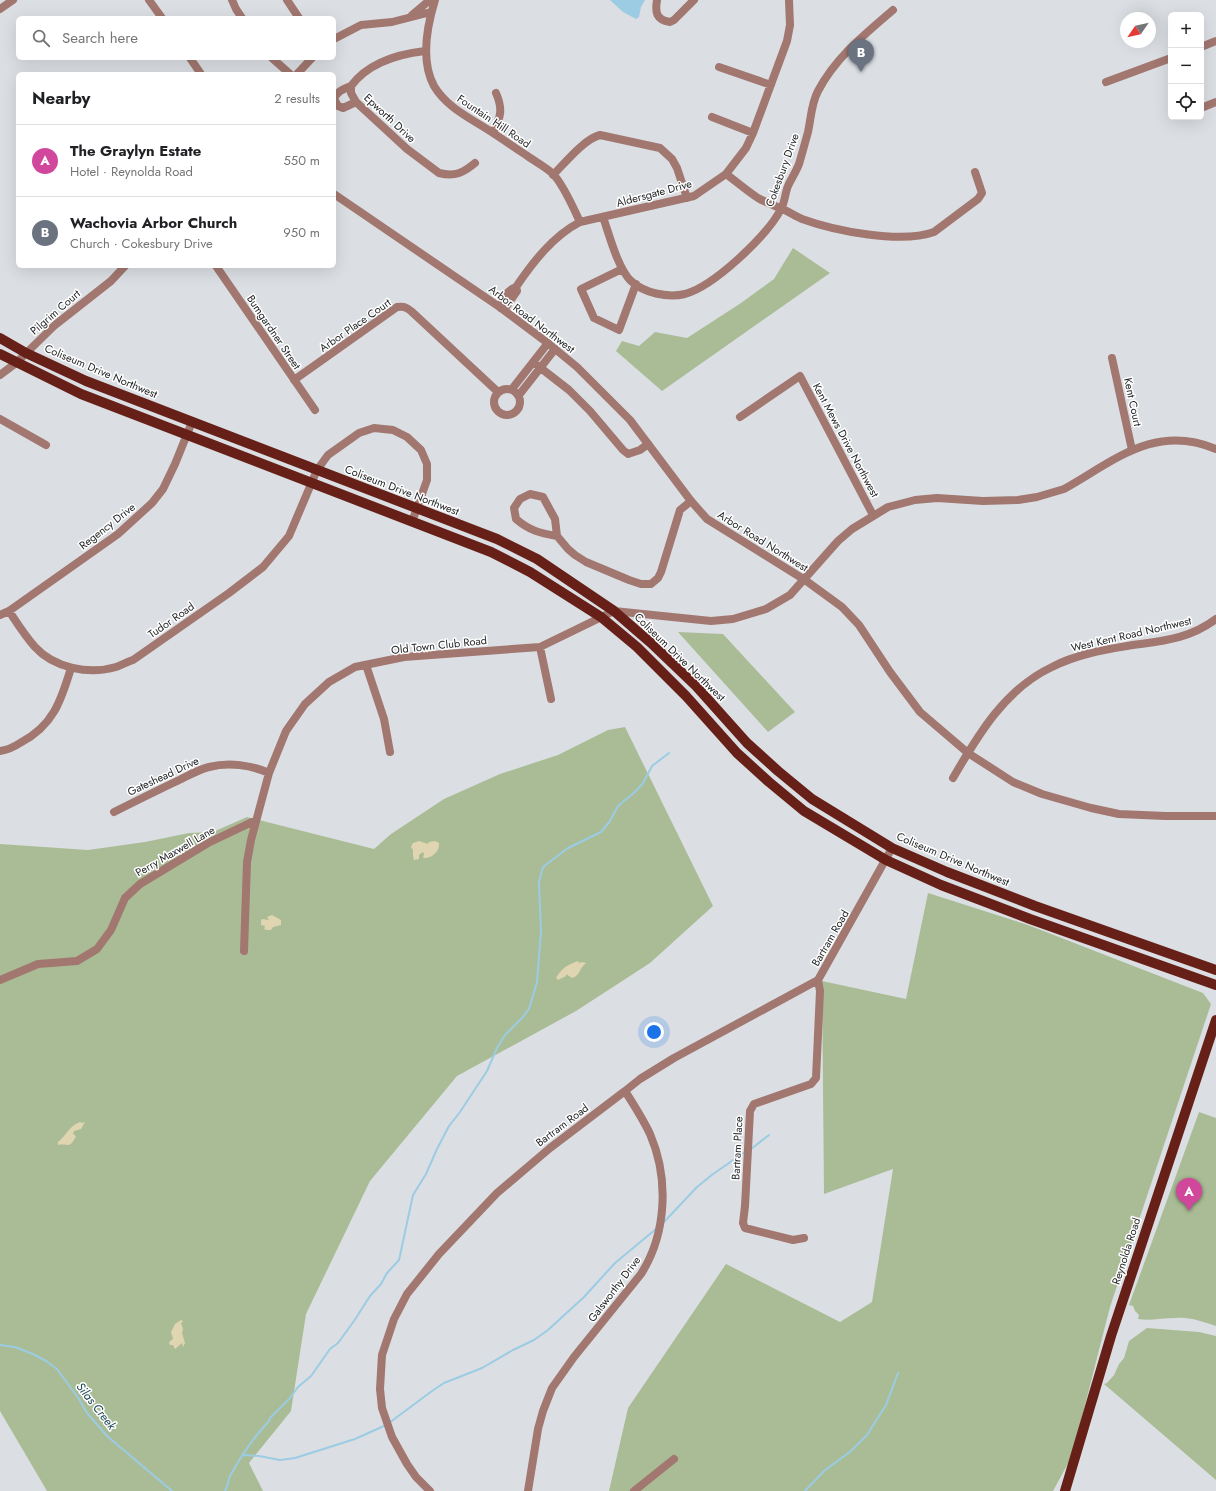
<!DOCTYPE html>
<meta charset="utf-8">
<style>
body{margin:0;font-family:Jost,sans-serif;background:#f6f6f6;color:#202124}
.controls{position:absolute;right:12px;top:12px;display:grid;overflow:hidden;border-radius:6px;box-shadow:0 4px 16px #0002}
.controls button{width:36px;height:36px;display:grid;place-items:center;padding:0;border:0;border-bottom:1px solid #e0e0e0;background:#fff;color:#202124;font:20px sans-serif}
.compass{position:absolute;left:1120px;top:12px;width:36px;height:36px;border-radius:50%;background:#fff;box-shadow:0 4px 16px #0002;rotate:236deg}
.you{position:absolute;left:654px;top:1032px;width:14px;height:14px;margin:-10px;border:3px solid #fff;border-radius:50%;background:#1a73e8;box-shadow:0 0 0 6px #1a73e833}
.badge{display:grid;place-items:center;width:26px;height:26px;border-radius:50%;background:#8f1f81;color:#fff;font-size:13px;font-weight:700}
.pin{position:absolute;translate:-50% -33px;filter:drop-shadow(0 1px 2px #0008)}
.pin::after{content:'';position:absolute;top:21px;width:14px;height:12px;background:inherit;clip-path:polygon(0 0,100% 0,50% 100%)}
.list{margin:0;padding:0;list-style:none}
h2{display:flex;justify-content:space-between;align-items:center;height:52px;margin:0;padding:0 16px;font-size:17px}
h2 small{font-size:13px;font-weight:400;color:#757577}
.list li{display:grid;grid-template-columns:26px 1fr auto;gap:12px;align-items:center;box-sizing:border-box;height:72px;padding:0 16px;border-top:1px solid #e0e0e0}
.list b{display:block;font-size:15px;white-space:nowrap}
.list p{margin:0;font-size:13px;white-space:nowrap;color:#757577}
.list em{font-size:13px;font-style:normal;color:#757577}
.icon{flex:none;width:22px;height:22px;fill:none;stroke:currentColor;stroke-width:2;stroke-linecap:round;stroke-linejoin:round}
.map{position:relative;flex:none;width:1216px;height:1491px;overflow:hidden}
.search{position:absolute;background:#fff;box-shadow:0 4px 16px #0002;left:16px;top:16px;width:320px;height:44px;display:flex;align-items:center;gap:10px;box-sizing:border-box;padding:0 14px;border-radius:6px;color:#757577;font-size:15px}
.panel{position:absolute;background:#fff;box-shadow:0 4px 16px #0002;left:16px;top:72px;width:320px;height:196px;border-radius:6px}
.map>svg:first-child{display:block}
</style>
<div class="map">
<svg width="1216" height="1491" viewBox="0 0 1216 1491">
<rect width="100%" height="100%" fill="#dbdfe3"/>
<path fill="#aabc95" d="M793,248L830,273L662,391L616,351L622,341L639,346L655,332L687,338L741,303L774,279Z
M678,632L723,634L795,712L768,732Z
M625,727L713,906L650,963L576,1011L457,1076L370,1181L306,1314L291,1411L249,1463L263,1491H47L0,1411V844L88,850L145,842L189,833L213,832L247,817L374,849L391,834L444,799L500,774L558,755L608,730Z
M928,893L1028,925L1203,993L1211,1004L1110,1307L1072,1456L1053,1491H609L628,1408L726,1264L840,1322L872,1302L893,1169L824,1194L822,981L906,999Z
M1199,1112L1216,1118V1326C1203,1322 1190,1317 1176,1318C1163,1318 1150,1321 1138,1319L1139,1315L1135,1311L1133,1306L1129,1305Z
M1147,1328L1199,1332L1216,1336V1480L1104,1384L1107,1383L1114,1375L1119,1364L1124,1358L1129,1341Z"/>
<path fill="#dfd5b0" d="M419,841L428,844L429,842L435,841L439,843C440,852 431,859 423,858L424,854L423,852L419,855V859L414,860L413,856V850L411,847L413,843Z
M272,915L281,920V925L273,927L271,930H267L264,929L265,926L261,925V921L262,919L269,920L267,917Z
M578,961L579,963L582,962L586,963C580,967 580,976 572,978L566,974V976L558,980L556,978C562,968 567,965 578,961Z
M80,1122L82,1123L85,1122L81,1129L74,1131L73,1134L76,1136C69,1150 68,1143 58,1145V1142C66,1136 69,1126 80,1122Z
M181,1320L183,1321L181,1323L183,1329L182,1333L185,1343L183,1347L182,1343L175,1349L173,1345H170L169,1342L173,1339L171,1332L175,1324Z"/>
<path fill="#9bcce3" d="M610,0H645L641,7L639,17L636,19L623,12Z"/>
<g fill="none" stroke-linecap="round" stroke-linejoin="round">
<path stroke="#9bcce3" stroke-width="2" d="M751,1149L769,1135
M664,1222L697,1187L713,1174L745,1152
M0,1345L15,1347L33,1354L46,1361L57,1369L79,1399L87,1413L107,1436L172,1491
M389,1423L432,1391L444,1383L482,1368L513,1350L534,1340L548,1330L584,1297L615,1263L656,1229
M243,1455L259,1456L280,1460L295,1458L355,1439L386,1425
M225,1491C228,1486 228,1481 230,1476C241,1456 253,1438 269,1421L270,1418L290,1398L298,1387L311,1376L330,1349L338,1343L354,1321L370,1296L381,1284L387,1273L399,1260L413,1195L426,1174L437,1149L449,1126L460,1112L487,1071L497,1048L505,1035L522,1018L529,1009L537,982L541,931L539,882L543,867L568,848L601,832L610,821L618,806L636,791L643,783L652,766L669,753
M805,1491L824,1471L851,1451L867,1435L886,1405L898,1373"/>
<path stroke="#a17770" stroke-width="8" d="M232,0L236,9L242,18
M287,0L299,18
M435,0C427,26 420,60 434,86C447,108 472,119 493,133C504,140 515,148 526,155C534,161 546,167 553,174C563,184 574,209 580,222
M657,0C655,12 656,20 670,22L674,20L694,0
M0,9L13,0
M412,15L430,0
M334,39L361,25L392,22L431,12
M1201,47L1216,41
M425,51C399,54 368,63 351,86V93L356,102L407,149L439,173C455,177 463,173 475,163
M272,58L290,74
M719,67L771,85
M297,74L312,58
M1106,82L1171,58
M351,86C344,89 337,91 334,99L338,106L343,108L356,102
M1201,108L1216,102
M712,117L753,133
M493,133C501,117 503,109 496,93
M726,174C737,182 747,191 758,198C765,202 773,205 780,208C788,211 795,216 802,219C835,231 901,244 934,232L978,199L982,193L975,172
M553,175C565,163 584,139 600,135L660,148L672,159L677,168L687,198
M603,217C609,234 618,269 631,281C644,293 667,298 685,294C714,286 767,236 781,209C785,202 785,193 788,186C791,179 796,172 799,164C802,154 805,143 808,132C811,119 811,104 818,91C836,57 864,35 893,10
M216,266L315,410
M622,269L581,289L594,318L619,330L636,284
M516,287L517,291L506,307L501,308C500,300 509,289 516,287C533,262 553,236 580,222L694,196L726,174L746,148L753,133L787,41L790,25L789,0
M1112,358L1132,450
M533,362L569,390L590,411L623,450L628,454L640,450L648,444
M0,375L16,363L55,325L111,281L125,266
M294,380L397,307C403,306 406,307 411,311L498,392
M494 402a13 13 0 1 1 26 0a13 13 0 1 1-26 0Z
M512,389L548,343
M519,395L555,349
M740,417L800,376L873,515
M0,419L46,445
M530,494L543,497L555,519L557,536C540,533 530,531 516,519L514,508L520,499Z
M557,536L568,549L575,555L586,562L629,580L641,584H651L658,578L661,572L680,510L691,501
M9,611C17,623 25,636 35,647C54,668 89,675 116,667C121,665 127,662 133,660L229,593L263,567L289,536L317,470L328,455L359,433L374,428L393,430L407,437L421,450L427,464V480L412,522
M0,615L9,611L118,534L152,503L163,489L175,464L192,422
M540,647L551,699
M366,665L384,719L390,752
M0,751C7,750 14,747 20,743C53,726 61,701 71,668
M953,778C978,735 1005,689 1052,667C1075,655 1102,650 1127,646C1160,641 1188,640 1216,619
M114,812C134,802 154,792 175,782C186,777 197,770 209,767C229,762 251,765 269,773
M244,951L247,862L251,840L269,773L286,731L305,704L329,682L355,667L404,657L540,647L614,611L711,621L733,619L766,609L790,595L838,541L852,529L888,507L915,500L937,498L983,501L1018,500L1037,497L1064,489C1114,461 1155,423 1216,449
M0,980L38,964L77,961L97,949L111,930L125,898L140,884L208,843L256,820
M804,1238L793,1240L745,1228L743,1223L745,1206L750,1111L754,1104L811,1084L816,1078L820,991L818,980
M430,1491L416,1477L407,1464L392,1437L382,1408L380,1389L382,1355L394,1319L407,1294L439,1254L497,1193L550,1148L625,1091L640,1079L674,1058L818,980L892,848
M528,1491L538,1429L543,1411L552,1388L574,1357L641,1274C667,1233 669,1178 650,1134C643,1119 634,1105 625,1091
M634,1491L674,1459"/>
<path stroke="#a17770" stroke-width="8" d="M149,0L162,18
M190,58L201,74
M334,194L501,308L549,344L577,367L630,420L691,501L707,519L805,580L842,607L859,625L890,672L920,712L968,753L1013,782L1042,794L1091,808L1119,814L1165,816H1216"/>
<path stroke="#662018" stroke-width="10" d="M0,338L26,353L86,381L497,539L537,559L614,611L651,643L696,686L747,743L778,771L812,799L892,848L947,872L1035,906L1216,970
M0,354L81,394L491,552L530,572L601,617L637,647L686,696L737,753L769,782L804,811L886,860L941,885L1030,919L1216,985
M1065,1491L1111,1336L1216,1020"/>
</g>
<g text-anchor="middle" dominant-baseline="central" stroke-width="3" stroke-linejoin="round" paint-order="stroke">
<g font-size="11" fill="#242527" stroke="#fff">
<text transform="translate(390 118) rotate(43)">Epworth Drive</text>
<text transform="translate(494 121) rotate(34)">Fountain Hill Road</text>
<text transform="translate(782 170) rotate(-70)">Cokesbury Drive</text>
<text transform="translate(654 193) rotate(-15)">Aldersgate Drive</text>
<text transform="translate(55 312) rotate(-41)">Pilgrim Court</text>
<text transform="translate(532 319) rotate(37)">Arbor Road Northwest</text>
<text transform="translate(355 325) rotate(-35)">Arbor Place Court</text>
<text transform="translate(274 332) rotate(56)">Bumgardner Street</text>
<text transform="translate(101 371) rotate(23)">Coliseum Drive Northwest</text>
<text transform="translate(1133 402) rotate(78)">Kent Court</text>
<text transform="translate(846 440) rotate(62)">Kent Mews Drive Northwest</text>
<text transform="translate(402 490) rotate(21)">Coliseum Drive Northwest</text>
<text transform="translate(107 526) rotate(-38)">Regency Drive</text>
<text transform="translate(763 541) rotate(32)">Arbor Road Northwest</text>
<text transform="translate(171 620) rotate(-35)">Tudor Road</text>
<text transform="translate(1131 634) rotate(-13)">West Kent Road Northwest</text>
<text transform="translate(439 645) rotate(-6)">Old Town Club Road</text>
<text transform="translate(680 657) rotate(44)">Coliseum Drive Northwest</text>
<text transform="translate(163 776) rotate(-25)">Gateshead Drive</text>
<text transform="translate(175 851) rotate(-30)">Perry Maxwell Lane</text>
<text transform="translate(953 859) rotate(23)">Coliseum Drive Northwest</text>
<text transform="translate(830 938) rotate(-60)">Bartram Road</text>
<text transform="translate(562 1125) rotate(-37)">Bartram Road</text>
<text transform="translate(737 1148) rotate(-87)">Bartram Place</text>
<text transform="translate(1126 1251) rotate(-72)">Reynolda Road</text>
<text transform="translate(614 1289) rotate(-53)">Galsworthy Drive</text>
</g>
<g font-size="12" font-style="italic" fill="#113c4c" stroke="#fff">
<text transform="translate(96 1406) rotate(52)">Silas Creek</text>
</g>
</g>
</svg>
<div class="controls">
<button>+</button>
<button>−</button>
<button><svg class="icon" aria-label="locate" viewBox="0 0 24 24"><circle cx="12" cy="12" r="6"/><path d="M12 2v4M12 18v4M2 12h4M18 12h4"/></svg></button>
</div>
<svg class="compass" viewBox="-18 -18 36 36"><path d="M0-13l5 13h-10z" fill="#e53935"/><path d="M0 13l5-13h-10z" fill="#757577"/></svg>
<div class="you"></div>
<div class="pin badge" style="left:1189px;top:1211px;background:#d1479c">A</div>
<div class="pin badge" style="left:861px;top:72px;background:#6b7280">B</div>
<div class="search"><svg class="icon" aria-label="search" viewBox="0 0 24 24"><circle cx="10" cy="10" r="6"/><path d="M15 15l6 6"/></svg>Search here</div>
<section class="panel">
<h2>Nearby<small>2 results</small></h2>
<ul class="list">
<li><span class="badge" style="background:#d1479c">A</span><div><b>The Graylyn Estate</b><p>Hotel · Reynolda Road</p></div><em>550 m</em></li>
<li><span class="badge" style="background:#6b7280">B</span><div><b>Wachovia Arbor Church</b><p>Church · Cokesbury Drive</p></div><em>950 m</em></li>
</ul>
</section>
</div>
